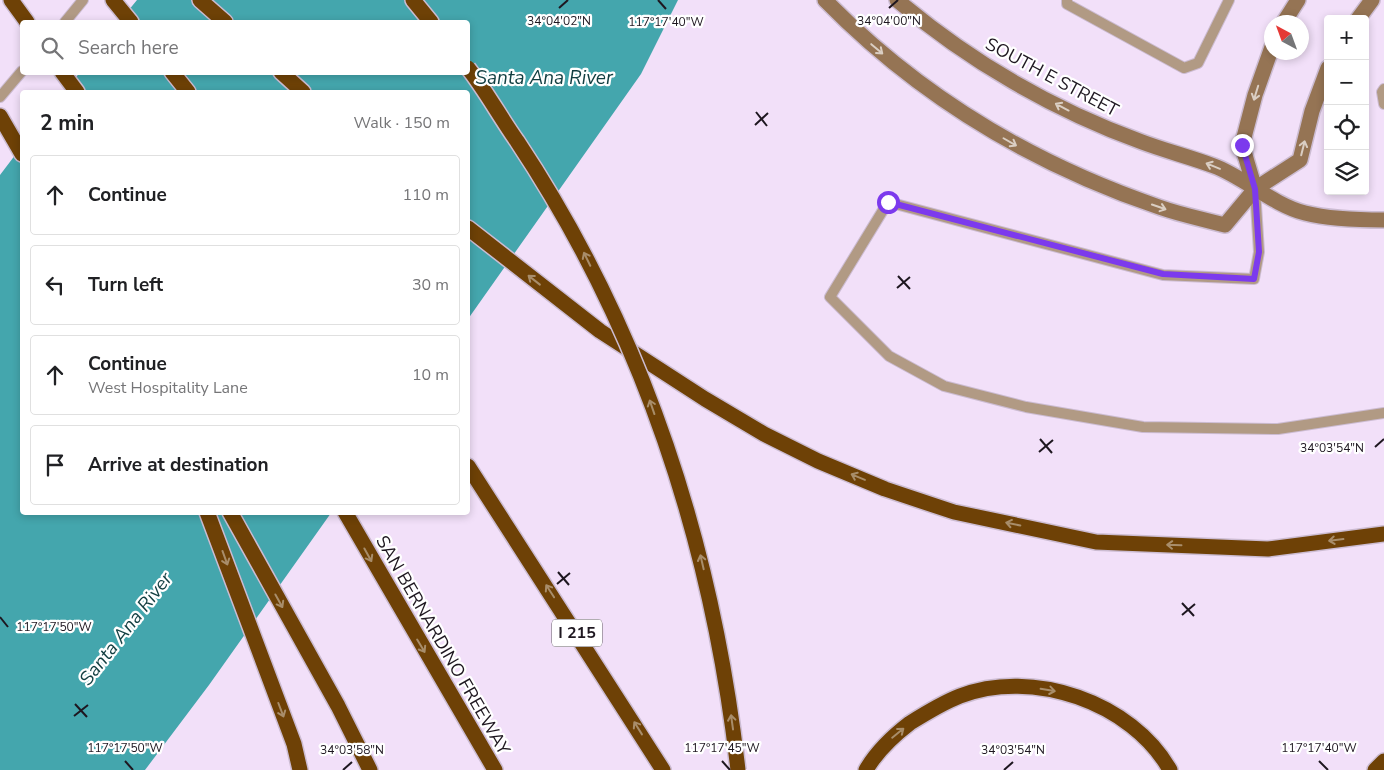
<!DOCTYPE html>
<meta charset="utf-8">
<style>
body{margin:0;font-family:"Nunito Sans",sans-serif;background:#f6f6f6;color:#202124}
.controls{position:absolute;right:15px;top:15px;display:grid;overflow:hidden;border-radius:5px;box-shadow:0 2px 8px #0003}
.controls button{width:45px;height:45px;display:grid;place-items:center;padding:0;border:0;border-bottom:1px solid #e0e0e0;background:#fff;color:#202124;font:25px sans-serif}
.compass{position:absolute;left:1264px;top:15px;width:45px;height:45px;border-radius:50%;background:#fff;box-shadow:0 2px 8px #0003;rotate:319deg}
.stop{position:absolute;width:15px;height:15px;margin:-11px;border:4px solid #7c3aed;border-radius:50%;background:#fff}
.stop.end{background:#7c3aed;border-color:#fff;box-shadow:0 1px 5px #0008}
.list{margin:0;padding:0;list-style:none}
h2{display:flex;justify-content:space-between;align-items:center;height:65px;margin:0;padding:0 20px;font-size:21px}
h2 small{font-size:16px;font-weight:400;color:#757577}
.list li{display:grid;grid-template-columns:32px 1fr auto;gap:15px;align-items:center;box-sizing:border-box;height:80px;margin:0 10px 10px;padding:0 10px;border:1px solid #e0e0e0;border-radius:5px}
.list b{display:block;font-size:19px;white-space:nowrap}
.list p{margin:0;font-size:16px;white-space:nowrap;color:#757577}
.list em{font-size:16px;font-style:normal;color:#757577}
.icon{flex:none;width:28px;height:28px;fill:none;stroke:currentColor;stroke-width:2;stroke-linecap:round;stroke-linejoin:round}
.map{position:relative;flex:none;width:1384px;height:770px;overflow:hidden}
.search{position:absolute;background:#fff;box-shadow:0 2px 8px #0003;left:20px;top:20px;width:450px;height:55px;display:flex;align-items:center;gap:12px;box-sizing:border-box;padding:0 18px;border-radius:5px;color:#757577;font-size:19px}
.panel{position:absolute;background:#fff;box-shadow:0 2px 8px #0003;left:20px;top:90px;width:450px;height:425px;border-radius:5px}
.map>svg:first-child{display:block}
</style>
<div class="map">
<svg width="1384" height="770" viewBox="0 0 1384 770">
<rect width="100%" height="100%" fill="#f2e0f9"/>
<path fill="#44a6ad" d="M137,0H678L641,74L468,319V92H65L80,72H468V22H119Z
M22,146V512L331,513L209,685L145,770H0V175Z"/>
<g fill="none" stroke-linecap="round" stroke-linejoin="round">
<defs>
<path id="lane" d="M1067,0V4L1184,68L1198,63L1229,0
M65,22L83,0
M1384,89L1382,92L1384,104
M0,97L22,71
M1255,189L1259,252L1254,279L1163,275L888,202L830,297L889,356L944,386L1026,407L1143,427L1278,429L1384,413"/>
<path id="secondary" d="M825,0C919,96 1033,164 1159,207C1181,215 1203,219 1225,225L1255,189L1300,160L1312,111L1328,68
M897,0C969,61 1054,110 1142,142C1166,151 1190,157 1214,166C1244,177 1273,205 1305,213C1329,219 1359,220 1384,220
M1358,19L1372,0
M1284,22L1298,0
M1255,189L1242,145L1255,95L1272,47"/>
<path id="highway" d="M11,0L27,22
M113,0L131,22
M200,0L225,22
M413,0L431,22
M62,72L77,92
M172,72L188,92
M281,72L303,92
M0,116L22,154
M468,228L600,331L705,399L764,434L818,461L885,489L954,512L1096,542L1268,549L1384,534
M468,466L663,770
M207,512L294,744L300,770
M230,512L338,706L370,770
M345,512L495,770
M866,770C877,751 893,736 910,723C926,713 942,703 960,696C1032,668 1132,702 1170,770
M1375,770L1384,761"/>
</defs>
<use href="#lane" stroke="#ccbcd2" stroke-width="12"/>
<use href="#secondary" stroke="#ccbcd2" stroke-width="18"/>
<use href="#highway" stroke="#ccbcd2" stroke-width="18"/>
<use href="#lane" stroke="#b19a84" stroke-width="10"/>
<use href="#secondary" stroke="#957454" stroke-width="15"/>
<use href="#highway" stroke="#6e4106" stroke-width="15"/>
<defs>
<path id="highway-bridge" d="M468,68C486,91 500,117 517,141C644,332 712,543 738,770"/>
</defs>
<use href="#highway-bridge" stroke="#ccbcd2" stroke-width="18" stroke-linecap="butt"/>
<use href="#highway-bridge" stroke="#6e4106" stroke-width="15"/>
</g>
<defs><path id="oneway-shaft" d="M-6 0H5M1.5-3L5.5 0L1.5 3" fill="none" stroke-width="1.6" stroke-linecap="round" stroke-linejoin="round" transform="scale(1.25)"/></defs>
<g stroke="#dacec3">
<use href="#oneway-shaft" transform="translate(877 49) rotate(40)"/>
<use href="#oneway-shaft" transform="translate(1256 93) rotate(107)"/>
<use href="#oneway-shaft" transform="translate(1062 107) rotate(-152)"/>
<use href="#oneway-shaft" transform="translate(1010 142) rotate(30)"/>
<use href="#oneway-shaft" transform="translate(1303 148) rotate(-76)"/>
<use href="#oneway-shaft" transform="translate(1213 166) rotate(-158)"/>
<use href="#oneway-shaft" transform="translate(1159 207) rotate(19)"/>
</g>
<g stroke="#a88d6a">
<use href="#oneway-shaft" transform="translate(587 259) rotate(-116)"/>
<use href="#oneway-shaft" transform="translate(534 280) rotate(-142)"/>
<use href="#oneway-shaft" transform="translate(652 407) rotate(-109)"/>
<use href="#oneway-shaft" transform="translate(858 477) rotate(-157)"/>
<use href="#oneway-shaft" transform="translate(1013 524) rotate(-168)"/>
<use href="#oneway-shaft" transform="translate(1336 540) rotate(173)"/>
<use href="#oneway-shaft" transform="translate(1174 545) rotate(-178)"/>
<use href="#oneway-shaft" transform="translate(368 555) rotate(61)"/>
<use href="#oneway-shaft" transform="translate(225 558) rotate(70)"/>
<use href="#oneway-shaft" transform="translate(702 562) rotate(-103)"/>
<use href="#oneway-shaft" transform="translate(550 591) rotate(-123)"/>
<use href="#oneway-shaft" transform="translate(279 601) rotate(61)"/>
<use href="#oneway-shaft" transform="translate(421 646) rotate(59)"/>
<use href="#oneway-shaft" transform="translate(1048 690) rotate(9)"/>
<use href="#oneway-shaft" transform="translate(281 710) rotate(69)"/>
<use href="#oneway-shaft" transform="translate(732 722) rotate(-98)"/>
<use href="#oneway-shaft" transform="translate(638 728) rotate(-122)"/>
<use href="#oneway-shaft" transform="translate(898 733) rotate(-39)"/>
</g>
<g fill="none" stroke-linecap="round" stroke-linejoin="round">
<path stroke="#7c3aed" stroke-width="6" d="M888,202L1163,274L1254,279L1259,252L1255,189L1242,145"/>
</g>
<path fill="none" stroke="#1e1720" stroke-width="2" d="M658,0L666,9M559,8L568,0M889,8L898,0M756,112L767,126M755,125L768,113M898,276L910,289M897,288L910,277M1040,439L1052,453M1375,447L1384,439M1039,452L1053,440M558,572L569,585M557,584L570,573M1182,603L1194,616M1182,615L1195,604M0,617L8,627M75,704L87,717M74,716L88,705M125,761L133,770M722,761L730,770M1319,761L1328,770M343,770L352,762M1004,770L1013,762"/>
<g text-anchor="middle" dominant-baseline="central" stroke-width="4.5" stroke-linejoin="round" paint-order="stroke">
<rect fill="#fff" stroke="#625d63" stroke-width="1" x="552" y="619.5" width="50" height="27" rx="4"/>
<g font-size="16" font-weight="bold" fill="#1e1720">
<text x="577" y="633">I 215</text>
</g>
<g font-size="18" fill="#1e1720" stroke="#fff">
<text transform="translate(1052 77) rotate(28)">SOUTH E STREET</text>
<text transform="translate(443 645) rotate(60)">SAN BERNARDINO FREEWAY</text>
</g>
<g font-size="19" font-style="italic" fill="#113e41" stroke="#fff">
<text x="544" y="78">Santa Ana River</text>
<text transform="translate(126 629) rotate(-52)">Santa Ana River</text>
</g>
</g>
<g font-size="12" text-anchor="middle" fill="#1e1720" stroke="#fff" stroke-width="4.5" stroke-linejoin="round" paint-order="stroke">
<text x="559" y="25">34°04'02"N</text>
<text x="889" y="25">34°04'00"N</text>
<text x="666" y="26">117°17'40"W</text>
<text x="1332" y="452">34°03'54"N</text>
<text x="54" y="631">117°17'50"W</text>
<text x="125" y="752">117°17'50"W</text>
<text x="722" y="752">117°17'45"W</text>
<text x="1319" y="752">117°17'40"W</text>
<text x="352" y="754">34°03'58"N</text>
<text x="1013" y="754">34°03'54"N</text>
</g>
</svg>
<div class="controls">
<button>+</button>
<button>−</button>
<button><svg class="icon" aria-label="locate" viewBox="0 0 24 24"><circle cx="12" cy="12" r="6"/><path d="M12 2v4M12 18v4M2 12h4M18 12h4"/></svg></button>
<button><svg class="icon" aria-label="layers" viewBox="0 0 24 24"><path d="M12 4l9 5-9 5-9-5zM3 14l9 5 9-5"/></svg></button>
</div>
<svg class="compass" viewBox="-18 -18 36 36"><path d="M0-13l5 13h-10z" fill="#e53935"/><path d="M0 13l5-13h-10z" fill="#757577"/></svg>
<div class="stop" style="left:888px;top:202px"></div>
<div class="stop end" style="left:1242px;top:145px"></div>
<div class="search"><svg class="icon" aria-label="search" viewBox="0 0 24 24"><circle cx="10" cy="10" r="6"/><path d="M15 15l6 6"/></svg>Search here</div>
<section class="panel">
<h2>2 min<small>Walk · 150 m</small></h2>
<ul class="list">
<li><svg class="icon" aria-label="ahead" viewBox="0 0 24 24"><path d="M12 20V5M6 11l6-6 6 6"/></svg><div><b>Continue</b></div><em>110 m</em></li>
<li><svg class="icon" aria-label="left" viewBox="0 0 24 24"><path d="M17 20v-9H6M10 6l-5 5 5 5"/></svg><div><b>Turn left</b></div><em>30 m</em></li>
<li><svg class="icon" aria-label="ahead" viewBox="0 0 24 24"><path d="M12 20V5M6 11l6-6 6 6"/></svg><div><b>Continue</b><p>West Hospitality Lane</p></div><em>10 m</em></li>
<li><svg class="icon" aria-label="arrive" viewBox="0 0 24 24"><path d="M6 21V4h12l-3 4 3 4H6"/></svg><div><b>Arrive at destination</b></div></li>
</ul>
</section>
</div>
